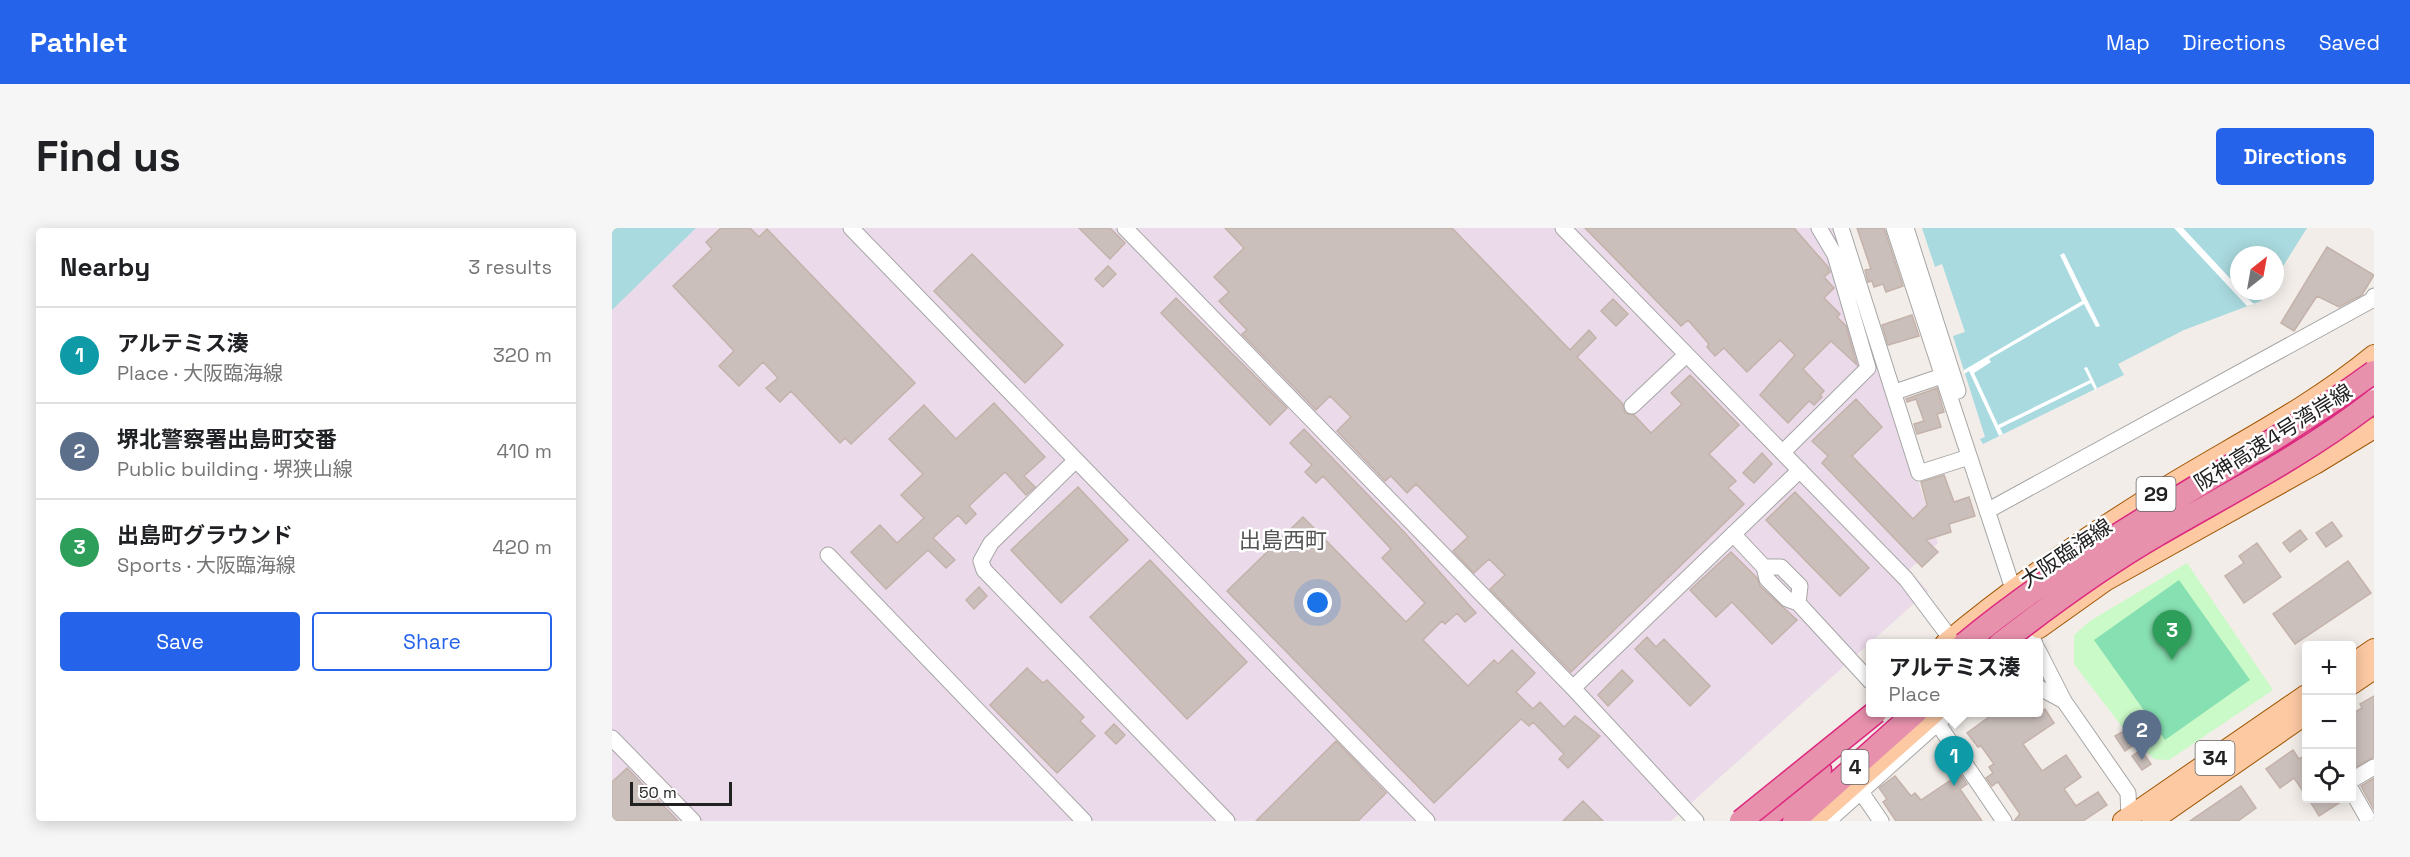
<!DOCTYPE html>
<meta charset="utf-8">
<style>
body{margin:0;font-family:"Space Grotesk","Noto Sans JP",sans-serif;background:#f6f6f6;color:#202124}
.controls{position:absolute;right:18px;bottom:18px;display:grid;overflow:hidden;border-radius:6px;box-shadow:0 3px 15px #0003}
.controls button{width:54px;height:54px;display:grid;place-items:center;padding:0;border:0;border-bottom:2px solid #e0e0e0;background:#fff;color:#202124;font:30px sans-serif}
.compass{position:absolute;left:1618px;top:18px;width:54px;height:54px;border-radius:50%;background:#fff;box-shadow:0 3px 15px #0003;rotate:31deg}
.scale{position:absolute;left:18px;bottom:15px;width:102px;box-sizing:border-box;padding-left:6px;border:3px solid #222;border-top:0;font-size:16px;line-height:21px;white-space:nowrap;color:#222;-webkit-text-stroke:4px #fff;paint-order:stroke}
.you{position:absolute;left:706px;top:375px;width:21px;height:21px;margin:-15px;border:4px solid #fff;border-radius:50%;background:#1a73e8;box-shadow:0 0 0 9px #1a73e833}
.badge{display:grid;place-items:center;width:39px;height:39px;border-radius:50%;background:#2563eb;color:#fff;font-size:20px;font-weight:700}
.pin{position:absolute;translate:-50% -50px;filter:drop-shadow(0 2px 3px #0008)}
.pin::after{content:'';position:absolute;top:32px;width:21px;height:18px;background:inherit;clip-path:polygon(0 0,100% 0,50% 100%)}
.popup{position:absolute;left:1254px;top:411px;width:177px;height:78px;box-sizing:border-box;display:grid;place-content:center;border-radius:6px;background:#fff;filter:drop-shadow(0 2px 4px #0005);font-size:20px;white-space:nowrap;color:#757577}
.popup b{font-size:22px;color:#202124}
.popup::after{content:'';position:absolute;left:50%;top:100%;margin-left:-12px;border:12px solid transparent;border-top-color:#fff}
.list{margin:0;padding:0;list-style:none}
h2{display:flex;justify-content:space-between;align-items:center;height:78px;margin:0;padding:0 24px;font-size:26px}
h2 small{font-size:20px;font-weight:400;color:#757577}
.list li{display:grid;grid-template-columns:39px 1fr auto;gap:18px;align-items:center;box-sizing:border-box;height:96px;padding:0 24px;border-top:2px solid #e0e0e0}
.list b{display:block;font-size:22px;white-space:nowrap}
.list p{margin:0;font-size:20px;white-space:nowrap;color:#757577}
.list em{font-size:20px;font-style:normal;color:#757577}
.actions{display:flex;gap:12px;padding:18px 24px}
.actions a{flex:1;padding:14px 0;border:2px solid #2563eb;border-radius:6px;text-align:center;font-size:21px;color:#2563eb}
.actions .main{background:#2563eb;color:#fff}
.icon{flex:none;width:33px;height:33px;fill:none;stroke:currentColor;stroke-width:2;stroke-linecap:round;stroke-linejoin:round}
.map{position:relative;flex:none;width:1762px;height:593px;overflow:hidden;border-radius:6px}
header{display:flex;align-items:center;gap:36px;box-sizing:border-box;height:84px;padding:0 30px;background:#2563eb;color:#fff}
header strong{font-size:28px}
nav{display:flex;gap:33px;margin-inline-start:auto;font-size:21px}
.intro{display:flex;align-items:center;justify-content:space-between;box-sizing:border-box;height:144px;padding:0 36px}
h1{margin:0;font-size:42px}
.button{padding:15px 27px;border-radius:6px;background:#2563eb;color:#fff;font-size:21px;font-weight:700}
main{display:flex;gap:36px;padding:0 36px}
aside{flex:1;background:#fff;border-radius:6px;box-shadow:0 3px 15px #0003}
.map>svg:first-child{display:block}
</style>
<header>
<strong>Pathlet</strong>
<nav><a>Map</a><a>Directions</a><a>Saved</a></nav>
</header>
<div class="intro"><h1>Find us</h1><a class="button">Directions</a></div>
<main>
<aside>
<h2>Nearby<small>3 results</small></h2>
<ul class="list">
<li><span class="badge" style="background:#0f9aa8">1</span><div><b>アルテミス湊</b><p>Place · 大阪臨海線</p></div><em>320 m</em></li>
<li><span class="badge" style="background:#5c6f8a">2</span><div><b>堺北警察署出島町交番</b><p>Public building · 堺狭山線</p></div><em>410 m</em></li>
<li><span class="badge" style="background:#2e9e5b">3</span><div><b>出島町グラウンド</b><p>Sports · 大阪臨海線</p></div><em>420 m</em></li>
</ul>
<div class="actions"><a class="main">Save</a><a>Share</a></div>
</aside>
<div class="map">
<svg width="1762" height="593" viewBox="0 0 1762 593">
<rect width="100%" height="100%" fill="#f2ede8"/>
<path fill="#ebdaea" d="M84,0H1226L1326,315L1297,342L1316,363L1059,593H0V81Z"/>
<path fill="#cafac7" d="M1575,335L1661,462L1557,532L1542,531L1511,500L1462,436V407L1478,393Z"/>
<path fill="#87e0b1" d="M1567,352L1638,452L1553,512L1482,412Z"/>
<path fill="#a9dadf" d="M0,0H84L0,82Z
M1310,0H1695L1663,51V27H1627V63H1655L1649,73L1572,102L1506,136L1512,147L1371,216L1368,211L1373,209L1341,108L1353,104L1330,36L1323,39Z"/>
<path fill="#fff" d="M1562,0H1571L1627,60V63L1642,76L1635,78Z
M1452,25L1488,98L1484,99L1472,76L1377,131L1379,134L1362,145L1386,197L1478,152L1472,140L1475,139L1485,160L1483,162L1479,155L1388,200L1391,206L1387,208L1357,143L1352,146V142L1470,73L1448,27Z"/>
<path fill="#cabfbb" stroke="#c4b2aa" stroke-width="1.5" d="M109,0H138L147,9L155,1L303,155L239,216L233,210L228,215L179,163L168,174L154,160L166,150L151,134L127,158L107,138L122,123L61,58L100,21L94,14Z
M467,0H498L513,15L498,31Z
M613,0H840L958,122L977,102L984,110L965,129L1011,176L1013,185L1022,187L1039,205L1070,176L1059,165L1078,147L1127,197L1097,226L1124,253L1116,260L1132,276L959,444L878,361L893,347L877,331L862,345L841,323L856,309L804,256L795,265L779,248L773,253L725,203L739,189L718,168L704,182L630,106L635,102L607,73L617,64L602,49L632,20Z
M973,0H1182L1216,39L1218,44L1212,49L1222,60L1212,70L1228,86L1225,89L1234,98L1245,137L1219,113L1191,141L1212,163L1208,167L1210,169L1202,177L1197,173L1176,195L1148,167L1183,127L1168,112L1135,144L1112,120L1103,128L1095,119L1097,116L1076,92L1069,98Z
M1245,0H1272L1291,58L1274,64L1271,56L1262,59L1260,53L1256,54L1253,42L1259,41Z
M1715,19L1762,47L1750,67L1727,79L1705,68L1682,103L1669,95Z
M360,26L451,117L413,155L322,63Z
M496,38L504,46L491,59L483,51Z
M564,70L675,180L658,197L549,85Z
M1001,71L1016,86L1004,98L989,83Z
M1300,87L1307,108L1276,117L1270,97Z
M1325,160L1332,184L1325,186L1329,199L1305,206L1302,196L1312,193L1304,171L1295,174L1294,171Z
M1244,171L1270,199L1240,228L1301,291L1315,277L1309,254L1332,247L1342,274L1357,269L1363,288L1337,296L1339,304L1314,312L1326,324L1310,339L1210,235L1216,228L1200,213Z
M382,175L433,229L412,248L423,259L414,267L393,244L357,278L364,286L354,296L346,287L321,310L343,332L334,340L316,322L274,361L239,324L268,297L285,315L312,290L289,267L311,246L277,211L312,177L344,211Z
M692,201L793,305L864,385L853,394L845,385L833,396L830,393L811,412L856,458L882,432L886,436L900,422L923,445L904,464L921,481L928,474L952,499L963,488L988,508L956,540L947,531L952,526L921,494L917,498L909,491L822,575L615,363L691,289L794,394L813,375L770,330L779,321L711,248L704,255L693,244L700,237L678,215Z
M1150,225L1160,236L1142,255L1131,245Z
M466,259L516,312L449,375L399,322Z
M1183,264L1257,340L1228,368L1154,292Z
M1720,294L1730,308L1714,319L1704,305Z
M1688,302L1695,311L1678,324L1671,315Z
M1645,315L1669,349L1632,375L1613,348L1632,335L1627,328Z
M1119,324L1145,350L1148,358L1185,392L1160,416L1120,374L1104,389L1078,362Z
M538,332L635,434L575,491L478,389Z
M1736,333L1759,365L1683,416L1661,386Z
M367,359L375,368L362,381L354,372Z
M1035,409L1044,419L1052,411L1098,458L1078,478L1023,421Z
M415,440L431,455L435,452L472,489L468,493L483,508L445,545L378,477Z
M1010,442L1021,453L996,478L986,467Z
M1762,468V529L1740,541V486L1750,480L1748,476Z
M1433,481L1442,495L1411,516L1430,543L1454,527L1469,549L1452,561L1464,578L1486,564L1495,577L1471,593H1402L1408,586L1386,554L1380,558L1374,550L1381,545L1377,539L1382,536L1369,518L1366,519L1355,505L1384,484H1417L1421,490Z
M502,496L513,507L504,516L493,505Z
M1514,502L1523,516L1513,523L1503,508Z
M724,513L774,565L746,593H644Z
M1529,522L1539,536L1530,542L1520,528Z
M1681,522L1687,531L1695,526V569L1682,550L1668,560L1654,541Z
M15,540L66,593H0V554Z
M1348,546L1355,556L1348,561L1370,593H1284L1271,574L1275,571L1267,560L1283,548L1299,568L1303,565L1309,572Z
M1762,550V582L1749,558Z
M1629,558L1644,580L1626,593H1578Z
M1696,570H1733V571L1707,588Z
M971,573L991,593H951Z"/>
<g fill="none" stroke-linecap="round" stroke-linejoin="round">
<defs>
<path id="minor" d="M239,0L464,232
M513,0L961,460L1084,593
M951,0L1294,351L1339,411
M1229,0L1307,245L1357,229
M1282,0L1401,361L1423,416
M1294,0L1346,163
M1283,164L1330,148
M1020,178L1074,127
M1171,224L1256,140L1223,27L1207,0
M1375,283L1760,72L1762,68
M1121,306L1152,339L1155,351L1175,371L1186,375L1258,453
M216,327L472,593
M1152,339H1169L1188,358L1186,375
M1426,422L1452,473L1516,565L1517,589L1519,593
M1426,459L1452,473
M961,460L1188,242
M1326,496L1392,593
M0,510L81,593
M1740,552L1762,539
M1740,563L1757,593
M1249,564L1269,593
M615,593L372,342L369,333L379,315L464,232L815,593
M1216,593L1338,484"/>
<path id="major" d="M1427,400L1493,353L1703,236L1762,200
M1333,416C1403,357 1478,306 1556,258C1625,216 1699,179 1762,127
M1740,436L1762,421
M1740,456L1762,441
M1200,593L1323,484
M1511,593L1694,467
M1540,593L1694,486"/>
<path id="highway" d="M1151,593L1208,542
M1182,593L1304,484"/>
</defs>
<use href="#minor" stroke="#a6a6a6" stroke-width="17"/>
<use href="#major" stroke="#9f5500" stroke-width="22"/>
<use href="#highway" stroke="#dd287f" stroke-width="25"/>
<use href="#minor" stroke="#fff" stroke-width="15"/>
<use href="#major" stroke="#fcc9a3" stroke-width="20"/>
<use href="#highway" stroke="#e891ad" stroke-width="22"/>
<defs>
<path id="highway-bridge" d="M1352,416C1479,310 1629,241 1762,144
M1388,416C1438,377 1490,339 1545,307C1619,264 1694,226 1762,173
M1129,593L1264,484"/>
</defs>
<use href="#highway-bridge" stroke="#dd287f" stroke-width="25" stroke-linecap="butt"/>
<use href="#highway-bridge" stroke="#e891ad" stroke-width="22"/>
</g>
<g text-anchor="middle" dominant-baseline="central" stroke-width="5" stroke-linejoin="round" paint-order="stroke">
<g fill="#fff" stroke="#646464" stroke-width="1.5">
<rect x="1524.5" y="249" width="39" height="34" rx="4.5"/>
<rect x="1583.5" y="513" width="39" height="34" rx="4.5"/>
<rect x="1229.5" y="522" width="27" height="34" rx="4.5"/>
</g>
<g font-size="20" font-weight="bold" fill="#222">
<text x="1544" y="266">29</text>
<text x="1603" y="530">34</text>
<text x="1243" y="539">4</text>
</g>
<g font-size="21" fill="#222" stroke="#fff">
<text transform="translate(1661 209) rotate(-32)">阪神高速4号湾岸線</text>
<text transform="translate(1454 325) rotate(-34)">大阪臨海線</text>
</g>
<g font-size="22" fill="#555" stroke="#fff">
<text x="671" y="312">出島西町</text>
</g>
</g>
</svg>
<div class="controls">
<button>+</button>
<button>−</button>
<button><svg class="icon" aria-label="locate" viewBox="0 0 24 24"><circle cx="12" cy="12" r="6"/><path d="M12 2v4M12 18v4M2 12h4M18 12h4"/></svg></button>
</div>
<svg class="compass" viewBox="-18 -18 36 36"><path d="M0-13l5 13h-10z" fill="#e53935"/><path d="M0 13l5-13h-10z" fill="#757577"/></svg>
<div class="scale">50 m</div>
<div class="you"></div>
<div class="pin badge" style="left:1342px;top:558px;background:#0f9aa8">1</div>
<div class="popup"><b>アルテミス湊</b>Place</div>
<div class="pin badge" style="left:1530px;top:532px;background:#5c6f8a">2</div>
<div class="pin badge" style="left:1560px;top:432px;background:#2e9e5b">3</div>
</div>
</main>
